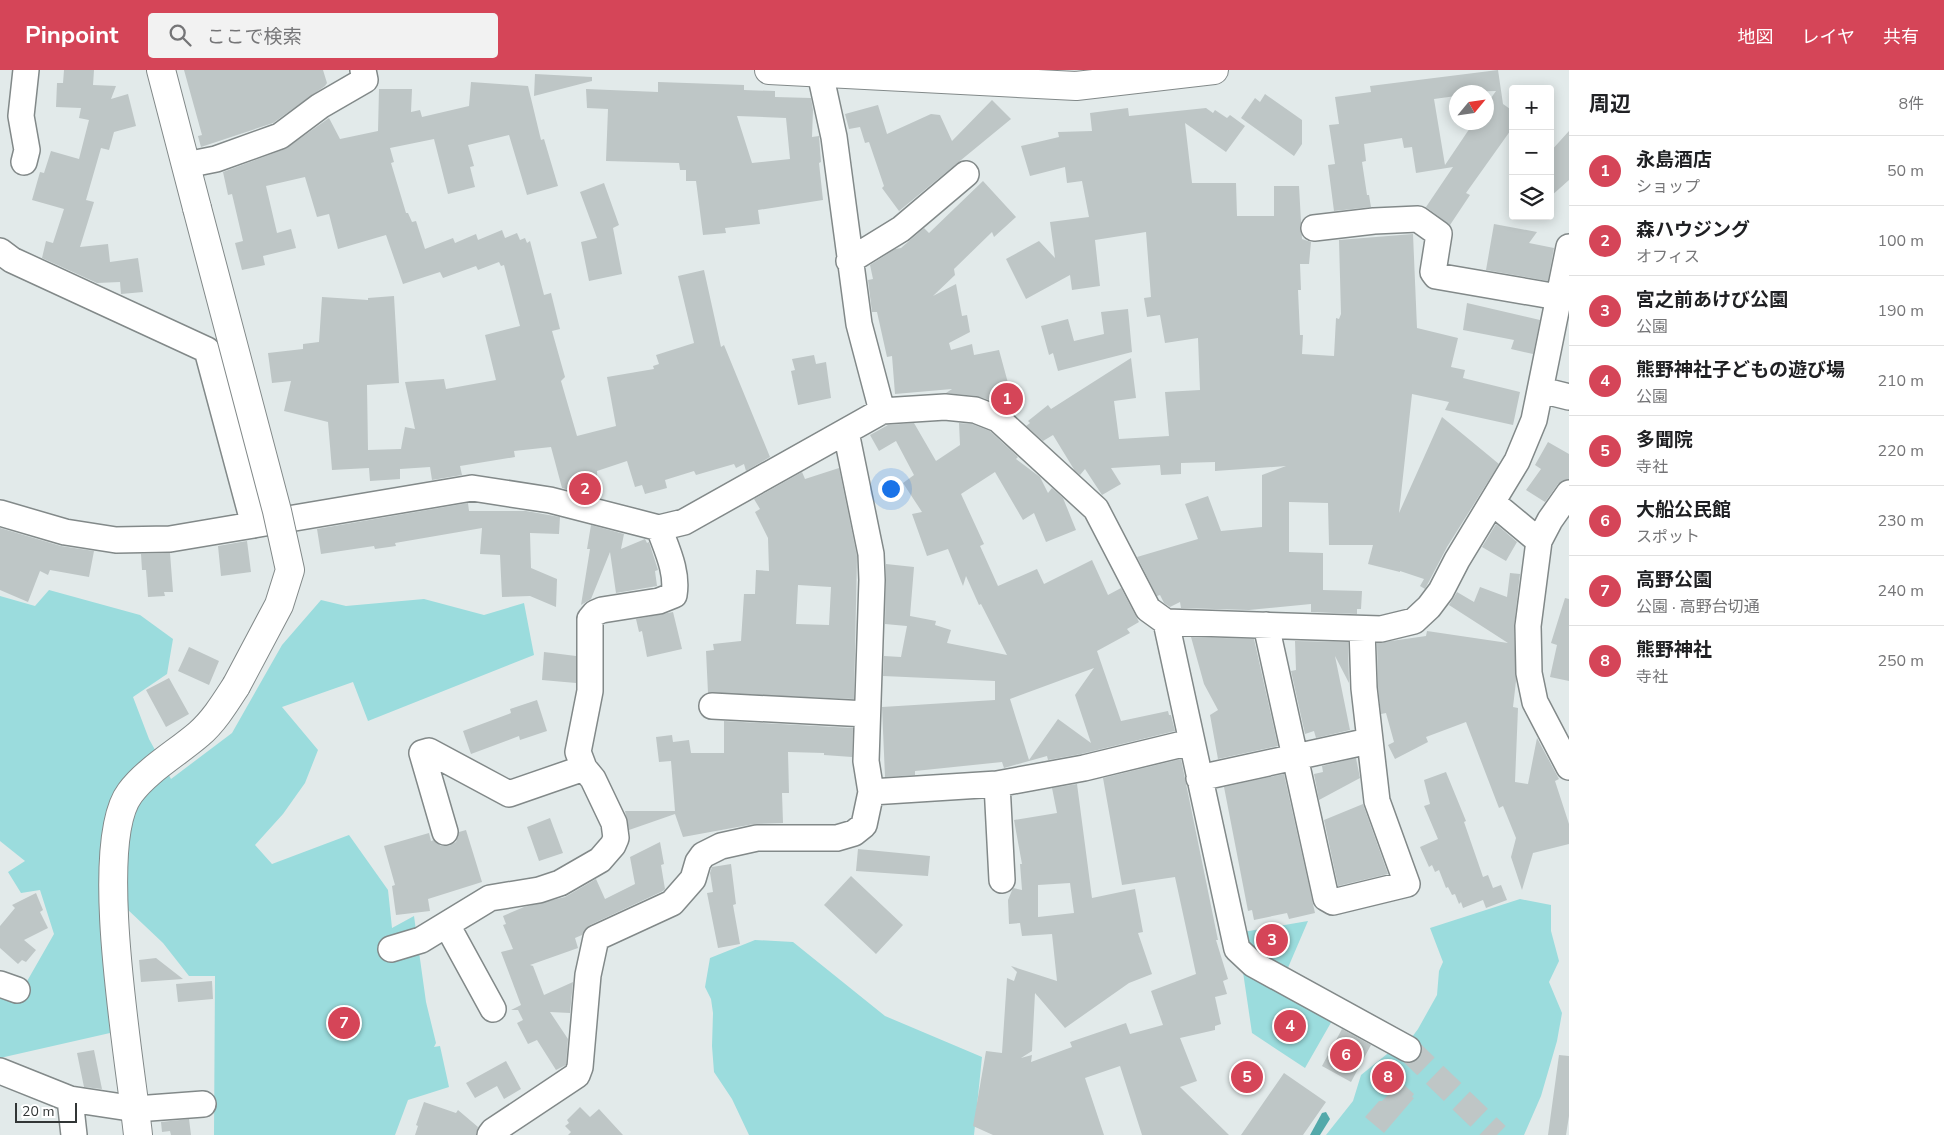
<!DOCTYPE html>
<html lang="ja">
<meta charset="utf-8">
<style>
body{margin:0;font-family:"Nunito Sans","Noto Sans JP",sans-serif;background:#f2f2f2;color:#202124}
.controls{position:absolute;right:15px;top:15px;display:grid;overflow:hidden;border-radius:5px;box-shadow:0 2px 12px #0003}
.controls button{width:45px;height:45px;display:grid;place-items:center;padding:0;border:0;border-bottom:1px solid #e0e0e0;background:#fff;color:#202124;font:25px sans-serif}
.compass{position:absolute;left:1449px;top:15px;width:45px;height:45px;border-radius:50%;background:#fff;box-shadow:0 2px 12px #0003;rotate:61deg}
.scale{position:absolute;left:15px;bottom:12px;width:62px;box-sizing:border-box;padding-left:5px;border:2px solid #323636;border-top:0;font-size:14px;line-height:18px;white-space:nowrap;color:#323636;-webkit-text-stroke:4px #fff;paint-order:stroke}
.you{position:absolute;left:890px;top:418px;width:18px;height:18px;margin:-12px;border:4px solid #fff;border-radius:50%;background:#1a73e8;box-shadow:0 0 0 8px #1a73e833}
.badge{display:grid;place-items:center;width:32px;height:32px;border-radius:50%;background:#d54558;color:#fff;font-size:16px;font-weight:700}
.pin{position:absolute;translate:-50% -50%;border:2px solid #fff;box-shadow:0 1px 5px #0006}
.list{margin:0;padding:0;list-style:none}
h2{display:flex;justify-content:space-between;align-items:center;height:65px;margin:0;padding:0 20px;font-size:21px}
h2 small{font-size:16px;font-weight:400;color:#757577}
.list li{display:grid;grid-template-columns:32px 1fr auto;gap:15px;align-items:center;box-sizing:border-box;height:70px;padding:0 20px;border-top:1px solid #e0e0e0}
.list b{display:block;font-size:19px;white-space:nowrap}
.list p{margin:0;font-size:16px;white-space:nowrap;color:#757577}
.list em{font-size:16px;font-style:normal;color:#757577}
.icon{flex:none;width:28px;height:28px;fill:none;stroke:currentColor;stroke-width:2;stroke-linecap:round;stroke-linejoin:round}
.map{position:relative;flex:none;width:1569px;height:1065px;overflow:hidden}
header{display:flex;align-items:center;gap:30px;box-sizing:border-box;height:70px;padding:0 25px;background:#d54558;color:#fff}
header strong{font-size:24px}
nav{display:flex;gap:28px;margin-inline-start:auto;font-size:18px}
.search{width:350px;height:45px;background:#f2f2f2;display:flex;align-items:center;gap:12px;box-sizing:border-box;padding:0 18px;border-radius:5px;color:#757577;font-size:19px}
main{display:flex}
aside{flex:1;background:#fff}
.map>svg:first-child{display:block}
</style>
<header>
<strong>Pinpoint</strong>
<div class="search"><svg class="icon" aria-label="search" viewBox="0 0 24 24"><circle cx="10" cy="10" r="6"/><path d="M15 15l6 6"/></svg>ここで検索</div>
<nav><a>地図</a><a>レイヤ</a><a>共有</a></nav>
</header>
<main>
<div class="map">
<svg width="1569" height="1065" viewBox="0 0 1569 1065">
<rect width="100%" height="100%" fill="#e2eaea"/>
<path fill="#9bdcdd" d="M49,520L140,545L173,569L167,604L133,627L149,669L171,709L232,663L282,575L321,530L346,536L424,529L484,545L524,533L534,585L368,651L353,612L282,637L318,680L305,713L283,744L255,775L272,794L349,765L388,820L392,858L414,846L426,932L436,973L434,977L440,976L449,1017L408,1030L395,1065H214L215,906H189L163,873L126,838L103,846L110,963L0,988V921L18,927L54,864L40,820L21,823L8,802L25,791L0,771V526L35,536Z
M1520,829L1551,835V861L1559,891L1549,912L1562,943L1557,971L1541,1026L1524,1065H1326L1353,1031L1361,1005L1392,980L1409,971L1418,959L1437,925L1439,901L1443,892L1430,858Z
M1308,851L1287,900L1246,878L1243,862Z
M755,870L793,872L885,946L982,987L974,1065H749L732,1029L714,1002L712,976L713,943L711,929L705,917L710,888Z
M1243,902L1333,949L1305,998L1252,963Z"/>
<path fill="#53a9aa" d="M1326,1042L1330,1049L1320,1065H1310L1322,1043Z"/>
<path fill="#bec6c6" fill-rule="evenodd" d="M64,0H94L93,15L116,16L111,29L128,24L136,56L114,62L109,80L101,78L86,130L94,132L80,177L108,174L110,192L138,188L143,222L121,224L120,212L97,213L42,188L46,171L53,173L64,139L32,130L40,102L44,103L51,81L79,89L89,50L79,48L81,38L56,37L57,13H63Z
M184,0H323L327,13L325,16L273,53L201,77L198,66L202,65Z
M1498,0L1503,34L1513,41V57L1466,123L1470,125L1450,155L1426,137L1453,97L1416,103L1412,77L1404,78L1402,68L1364,74L1366,91L1362,92L1367,125H1369L1371,137L1334,141L1328,95L1335,94L1329,55L1339,54L1335,27L1371,22L1370,16ZM1496,21L1486,35V52H1474L1445,95L1434,29L1456,26V22Z
M535,4L592,7V11L534,26Z
M471,12L528,16L541,70L544,69L558,116L527,125L509,65L468,75L474,96L470,97L475,117L448,124L434,69L390,78L394,92L391,93L406,143H408L412,152L416,151L425,179L453,168L455,173L476,164L478,170L502,160L505,168L517,163L520,170L525,168L527,173L530,171L544,225L551,223L560,259L552,261L565,307L561,311L577,366L616,356L607,307L654,299L653,296L659,294L656,285L694,273L678,206L704,200L721,277L724,275L770,387L746,401L744,394L736,398L734,394L696,405L694,401L665,410L667,418L645,424L642,415L635,417L627,391L597,401L598,428L562,418L551,377L514,381L515,387L460,396L462,405L432,410L430,397L400,399V409L370,411L369,398L332,400L328,352L284,341L291,311L272,313L268,283L303,279V274L319,272L322,227L368,230V228L394,226L399,313L367,315L368,380L401,379L405,357L415,359L405,312L444,309L446,319L496,310L485,265L520,256L504,195L501,196L499,192L478,200L476,196L443,208L440,202L403,214L386,165L338,179L329,144L317,147L305,107L266,116L277,163L291,159L296,178L263,186L265,195L242,200L235,173L243,171L232,124L228,125L223,102L285,79L329,48L340,69L378,61L379,19H412L411,42L420,40L422,47L469,36Z
M658,12L744,15V20L775,21V27L811,28L813,40L812,67L819,66L821,92L819,93L823,130L758,140L760,154L725,158L726,163L703,165L696,111H686V100H680L679,93L606,91L608,39L587,38L586,19L658,22ZM737,46L786,48L790,89L752,93Z
M1265,24L1302,50V74L1294,86L1241,48L1255,28L1260,32Z
M992,30L1011,49L899,141L882,118L884,116L869,72L865,73L860,57L849,59L845,44L878,35L887,64L931,44L940,45L952,71Z
M1128,38L1129,46L1206,38L1213,43L1215,40L1227,48L1230,45L1245,56L1226,82L1185,53L1192,113H1236L1237,146H1274V116H1299L1302,169L1311,172L1309,194H1300L1301,220H1298L1300,265H1303L1302,284L1334,286L1336,248L1339,249L1341,244L1339,170L1413,164L1417,258L1458,268L1451,297L1465,300L1463,308L1520,322L1513,355L1445,340L1449,332L1412,324L1399,443L1442,347L1499,394L1447,477L1425,519L1420,516L1424,509L1400,501V502L1368,494L1373,475H1329L1328,433L1289,432V482L1323,483V520L1362,521L1361,539H1357V544L1311,542V534L1249,540L1181,538L1180,532L1170,537L1164,533L1160,525L1157,526L1137,487L1198,469L1185,434L1208,426L1221,461L1262,457V405L1286,396L1215,401V392L1181,393V404L1161,405L1160,395L1111,398L1121,414L1102,425L1085,399L1080,405L1075,401L1053,365L1043,371L1026,356L1030,353L1028,351L1048,335L1051,339L1131,288L1136,328L1114,331L1119,369L1169,366L1165,322L1200,320L1198,268L1165,273L1160,245L1147,247L1144,228L1151,227L1146,162L1095,170L1100,216L1072,220L1070,205L1026,229L1006,189L1039,171L1055,188L1050,152L1089,147L1082,111L1067,113L1065,97L1030,106L1021,76L1059,67L1058,62L1092,61L1090,43Z
M1569,61V110L1550,127V82Z
M983,111L1016,147L994,167L992,162L954,199L955,205L933,226L956,214L962,246L967,245L970,262L949,273L951,280L972,274L974,285L999,280L1008,313L992,331L977,326L946,323L952,319L895,324L892,286L887,287L877,242H872L868,210L873,209L870,195L895,179L901,178L924,158L929,163Z
M604,113L619,155L613,158L622,204L589,211L581,172L597,168L580,122Z
M1494,154L1537,162L1529,173L1554,178L1548,211L1486,200Z
M1467,233L1540,250L1533,284L1511,279L1514,270L1463,260Z
M1128,239L1132,282L1058,301L1053,283L1049,285L1041,256L1068,249L1074,271L1104,264L1101,242Z
M814,285L816,294L826,292L831,328L798,335L791,301L795,300L792,289Z
M914,353L936,391L960,375L959,353L972,354L990,361L1018,387L1016,389L1040,407L1048,423L1052,418L1063,428L1076,460L1046,472L1034,443L1023,450L995,402L961,424L984,474L980,476L998,516L1037,499L1044,514L1092,490L1108,525L1121,518L1139,552L1127,559L1130,563L1097,581L1121,651L1168,641L1169,645H1171L1175,661L1081,684L1048,690L1047,686L1004,698L1002,692L915,701V705L885,707L882,637L995,630V611L883,606L884,586L901,587L907,556L885,554L886,494L914,497L910,546L936,551L935,555L951,560L947,573L1007,585L981,534L979,535L966,506L963,516L948,479L927,486L912,444L922,442L903,413L914,405L896,371L879,381L870,365L888,355ZM1094,598L1075,625L1091,673L1058,649L1029,690L1010,629Z
M1548,372L1569,384V409L1558,414L1545,432L1526,420L1541,399L1535,395Z
M839,398L857,486L854,629L708,623L706,581L714,580L713,574L741,571L744,524H755L756,500L769,501L768,468L755,442L760,439L754,429L802,402L805,409ZM798,515L831,517L829,555L796,554Z
M468,433L469,441H526L560,447L559,464L530,463L531,498L557,509L556,537L530,526L502,527L500,485L480,484L482,458L395,473L396,476L375,479L374,476L321,484L317,459Z
M1496,454L1517,472L1506,491L1482,477Z
M591,455L624,464L621,479L645,469L647,473L649,472L658,500L655,501L657,516L616,523L610,482L591,529L581,535L590,479H587Z
M0,458L61,476L94,481L89,507L50,500L48,505L40,501L28,532L0,520Z
M247,471L251,502L221,506L218,476Z
M170,483L173,522H164L165,526L148,527L146,500H142L141,484Z
M1510,503L1520,504L1514,556L1516,611L1513,637L1518,638L1515,712L1528,714L1537,668L1559,709L1555,711L1569,754V774L1533,783L1522,820L1511,787L1516,768L1503,736L1499,738L1466,652L1426,667L1428,672L1395,689L1388,675L1394,672L1386,643L1381,644L1378,617L1377,573L1426,566L1427,561L1508,573L1449,535L1457,522L1474,532L1480,517L1507,527Z
M1565,528L1569,529V611L1550,607L1557,575L1551,573Z
M673,542L682,579L647,587L642,561L639,562L636,549Z
M1191,567L1254,569L1278,676L1218,689L1210,645L1218,640L1204,614Z
M1295,571L1348,572L1349,613L1335,586L1350,660L1316,668L1314,661L1305,664L1291,601L1296,600Z
M189,577L219,591L209,615L178,601Z
M544,582L576,586V613L542,610Z
M169,608L189,644L166,657L146,620Z
M537,630L547,661L520,670L519,666L471,684L463,661L511,643L510,639Z
M724,651L853,658L852,687L824,685V683L788,682L789,723H782L783,753L754,754L683,767L675,744L629,760L625,741H675L671,691L659,692L656,667L672,665L673,672L689,670L691,683H724Z
M1356,688L1360,708L1319,730L1314,704L1323,702L1322,696Z
M1181,689L1218,870H1216L1228,909L1223,911L1227,924L1215,927L1221,954L1215,956V960L1180,968L1197,1011L1180,1017L1229,1065H1142L1120,996L1085,1008L1104,1065H993L973,1056L986,981L1002,983L1007,908L1014,911L1017,902L1011,896L1057,911L1052,864L1022,866L1020,853L1009,854L1008,830L1013,818L1022,820L1020,794H1022L1014,750L1057,743L1052,718L1077,714L1092,828L1135,819L1143,862L1138,863L1152,904L1129,913L1065,958L1035,923L1032,981L1021,988L1032,985L1031,992L1072,977L1070,972L1126,953L1130,964L1163,955L1151,921L1196,904L1175,807L1122,815L1103,708ZM1070,813L1074,843L1038,847V815Z
M1446,702L1466,751L1464,752L1483,807L1488,805L1493,818L1501,815L1507,830L1486,838L1483,830L1463,838L1461,832L1459,834L1455,824L1452,825L1448,817L1446,818L1439,800L1435,802L1432,795L1429,797L1420,777L1438,769L1424,736L1430,734L1424,710Z
M1284,704L1315,843L1289,849L1287,843L1254,850L1252,840L1248,841L1224,717Z
M1363,734L1388,804L1338,816L1324,750Z
M550,748L563,783L539,791L527,757Z
M466,760L482,812L428,829L430,841L396,845L392,816L395,815L384,776L429,763L431,771L434,770L441,776H449L456,772L459,762Z
M660,772L664,794L661,795L665,819L663,821L590,855L582,865L575,868L578,878L530,895L533,896L544,925L573,912L570,943L550,942L568,969L566,995L556,1000L537,970L528,974L517,953L523,950L518,940H511L521,935L501,882L513,879L503,855L506,854L503,846L524,837L565,827L596,809L605,829L635,814L630,787Z
M858,779L930,786L928,806L856,801Z
M731,794L736,834L733,835L740,874L718,878L707,823L713,822L710,803L712,797Z
M851,806L903,855L876,884L824,835Z
M36,823L43,840L40,842L48,858L24,870L36,880L26,892L22,890L18,894L0,878V856L15,838L12,835Z
M156,888L183,909L141,912L139,890Z
M212,911L213,929L178,932L176,914Z
M1342,959L1371,975L1351,1012L1322,996Z
M94,980L102,1019L84,1017L77,983Z
M1559,985L1569,986V1046L1566,1065H1548Z
M506,991L521,1019L504,1029L497,1016L475,1028L466,1013Z
M1284,1003L1326,1032L1303,1065H1241Z
M1401,1012L1414,1024L1412,1027L1414,1028L1384,1063L1365,1047L1379,1031H1382Z
M424,1032L456,1043L458,1040L478,1057L476,1065H415L418,1056L416,1055Z
M580,1037L590,1047L599,1039L623,1065H568L571,1062L565,1056L569,1053L567,1050Z
M189,1049L191,1065H171L170,1061L162,1062L161,1052Z"/>
<g fill="none" stroke-linecap="round" stroke-linejoin="round">
<path stroke="#bfc6c6" stroke-width="25" stroke-dasharray="25 12" stroke-linecap="butt" d="M1408,979L1497,1065"/>
<defs>
<path id="minor" d="M820,3L834,67L859,254L882,341
M24,92L27,80L21,46L26,0
M186,95L216,89L280,66L320,36L365,10L363,0
M1314,158L1374,151L1418,149L1439,164L1433,202L1436,206L1558,227
M0,181L12,190L207,280L254,455
M849,191L901,159L966,104
M1541,320L1569,327
M1569,423L1550,450L1539,471L1528,556L1529,603L1535,632L1569,697
M1492,432L1539,471
M0,443L65,462L116,470L170,469L472,418L550,430L659,458L684,452L882,341L945,337L975,340L998,349L1096,439L1148,539L1166,552L1381,559L1414,551L1429,537L1441,521L1457,490L1517,391L1534,350L1569,177
M1166,552L1237,879L1253,894L1408,979
M1266,555L1326,828L1333,832L1407,814L1377,731L1364,618L1362,559
M712,636L867,644
M1199,708L1369,671
M997,714L1002,810
M871,722L997,714L1084,698L1191,672
M445,762L422,683L429,681L509,724L584,698
M447,855L493,939
M391,879L421,870L490,828L539,820L560,813L600,790L613,775L616,768L614,753L593,709L584,698L578,682L590,621V549L595,543L602,540L659,531L674,525C678,502 667,480 659,458
M0,914L17,920
M0,1001L70,1029L136,1039L203,1034
M70,1029L74,1065
M490,1065L493,1061L577,1005L580,997L588,905L596,868L672,833L693,809L698,792L703,785L721,776L757,768H837L854,763L864,755L871,722L866,691L872,510L871,484L846,362"/>
<path id="tertiary" d="M161,0L197,138
M138,1065C131,996 91,774 130,723C147,700 177,683 199,664C214,651 225,633 236,616"/>
<path id="primary" d="M769,0L1076,16L1214,0"/>
</defs>
<use href="#minor" stroke="#828989" stroke-width="28"/>
<use href="#tertiary" stroke="#828989" stroke-width="30"/>
<use href="#primary" stroke="#828989" stroke-width="30"/>
<use href="#minor" stroke="#fff" stroke-width="25"/>
<use href="#tertiary" stroke="#fff" stroke-width="28"/>
<use href="#primary" stroke="#fff" stroke-width="28"/>
<defs>
<path id="tertiary-bridge" d="M197,138L277,441L290,500L279,535L236,616"/>
</defs>
<use href="#tertiary-bridge" stroke="#828989" stroke-width="30" stroke-linecap="butt"/>
<use href="#tertiary-bridge" stroke="#fff" stroke-width="28"/>
</g>
</svg>
<div class="controls">
<button>+</button>
<button>−</button>
<button><svg class="icon" aria-label="layers" viewBox="0 0 24 24"><path d="M12 4l9 5-9 5-9-5zM3 14l9 5 9-5"/></svg></button>
</div>
<svg class="compass" viewBox="-18 -18 36 36"><path d="M0-13l5 13h-10z" fill="#e53935"/><path d="M0 13l5-13h-10z" fill="#757577"/></svg>
<div class="scale">20 m</div>
<div class="you"></div>
<div class="pin badge" style="left:1007px;top:329px">1</div>
<div class="pin badge" style="left:585px;top:419px">2</div>
<div class="pin badge" style="left:1272px;top:870px">3</div>
<div class="pin badge" style="left:1290px;top:956px">4</div>
<div class="pin badge" style="left:1247px;top:1007px">5</div>
<div class="pin badge" style="left:1346px;top:985px">6</div>
<div class="pin badge" style="left:344px;top:953px">7</div>
<div class="pin badge" style="left:1388px;top:1007px">8</div>
</div>
<aside>
<h2>周辺<small>8件</small></h2>
<ul class="list">
<li><span class="badge">1</span><div><b>永島酒店</b><p>ショップ</p></div><em>50 m</em></li>
<li><span class="badge">2</span><div><b>森ハウジング</b><p>オフィス</p></div><em>100 m</em></li>
<li><span class="badge">3</span><div><b>宮之前あけび公園</b><p>公園</p></div><em>190 m</em></li>
<li><span class="badge">4</span><div><b>熊野神社子どもの遊び場</b><p>公園</p></div><em>210 m</em></li>
<li><span class="badge">5</span><div><b>多聞院</b><p>寺社</p></div><em>220 m</em></li>
<li><span class="badge">6</span><div><b>大船公民館</b><p>スポット</p></div><em>230 m</em></li>
<li><span class="badge">7</span><div><b>高野公園</b><p>公園 · 高野台切通</p></div><em>240 m</em></li>
<li><span class="badge">8</span><div><b>熊野神社</b><p>寺社</p></div><em>250 m</em></li>
</ul>
</aside>
</main>
